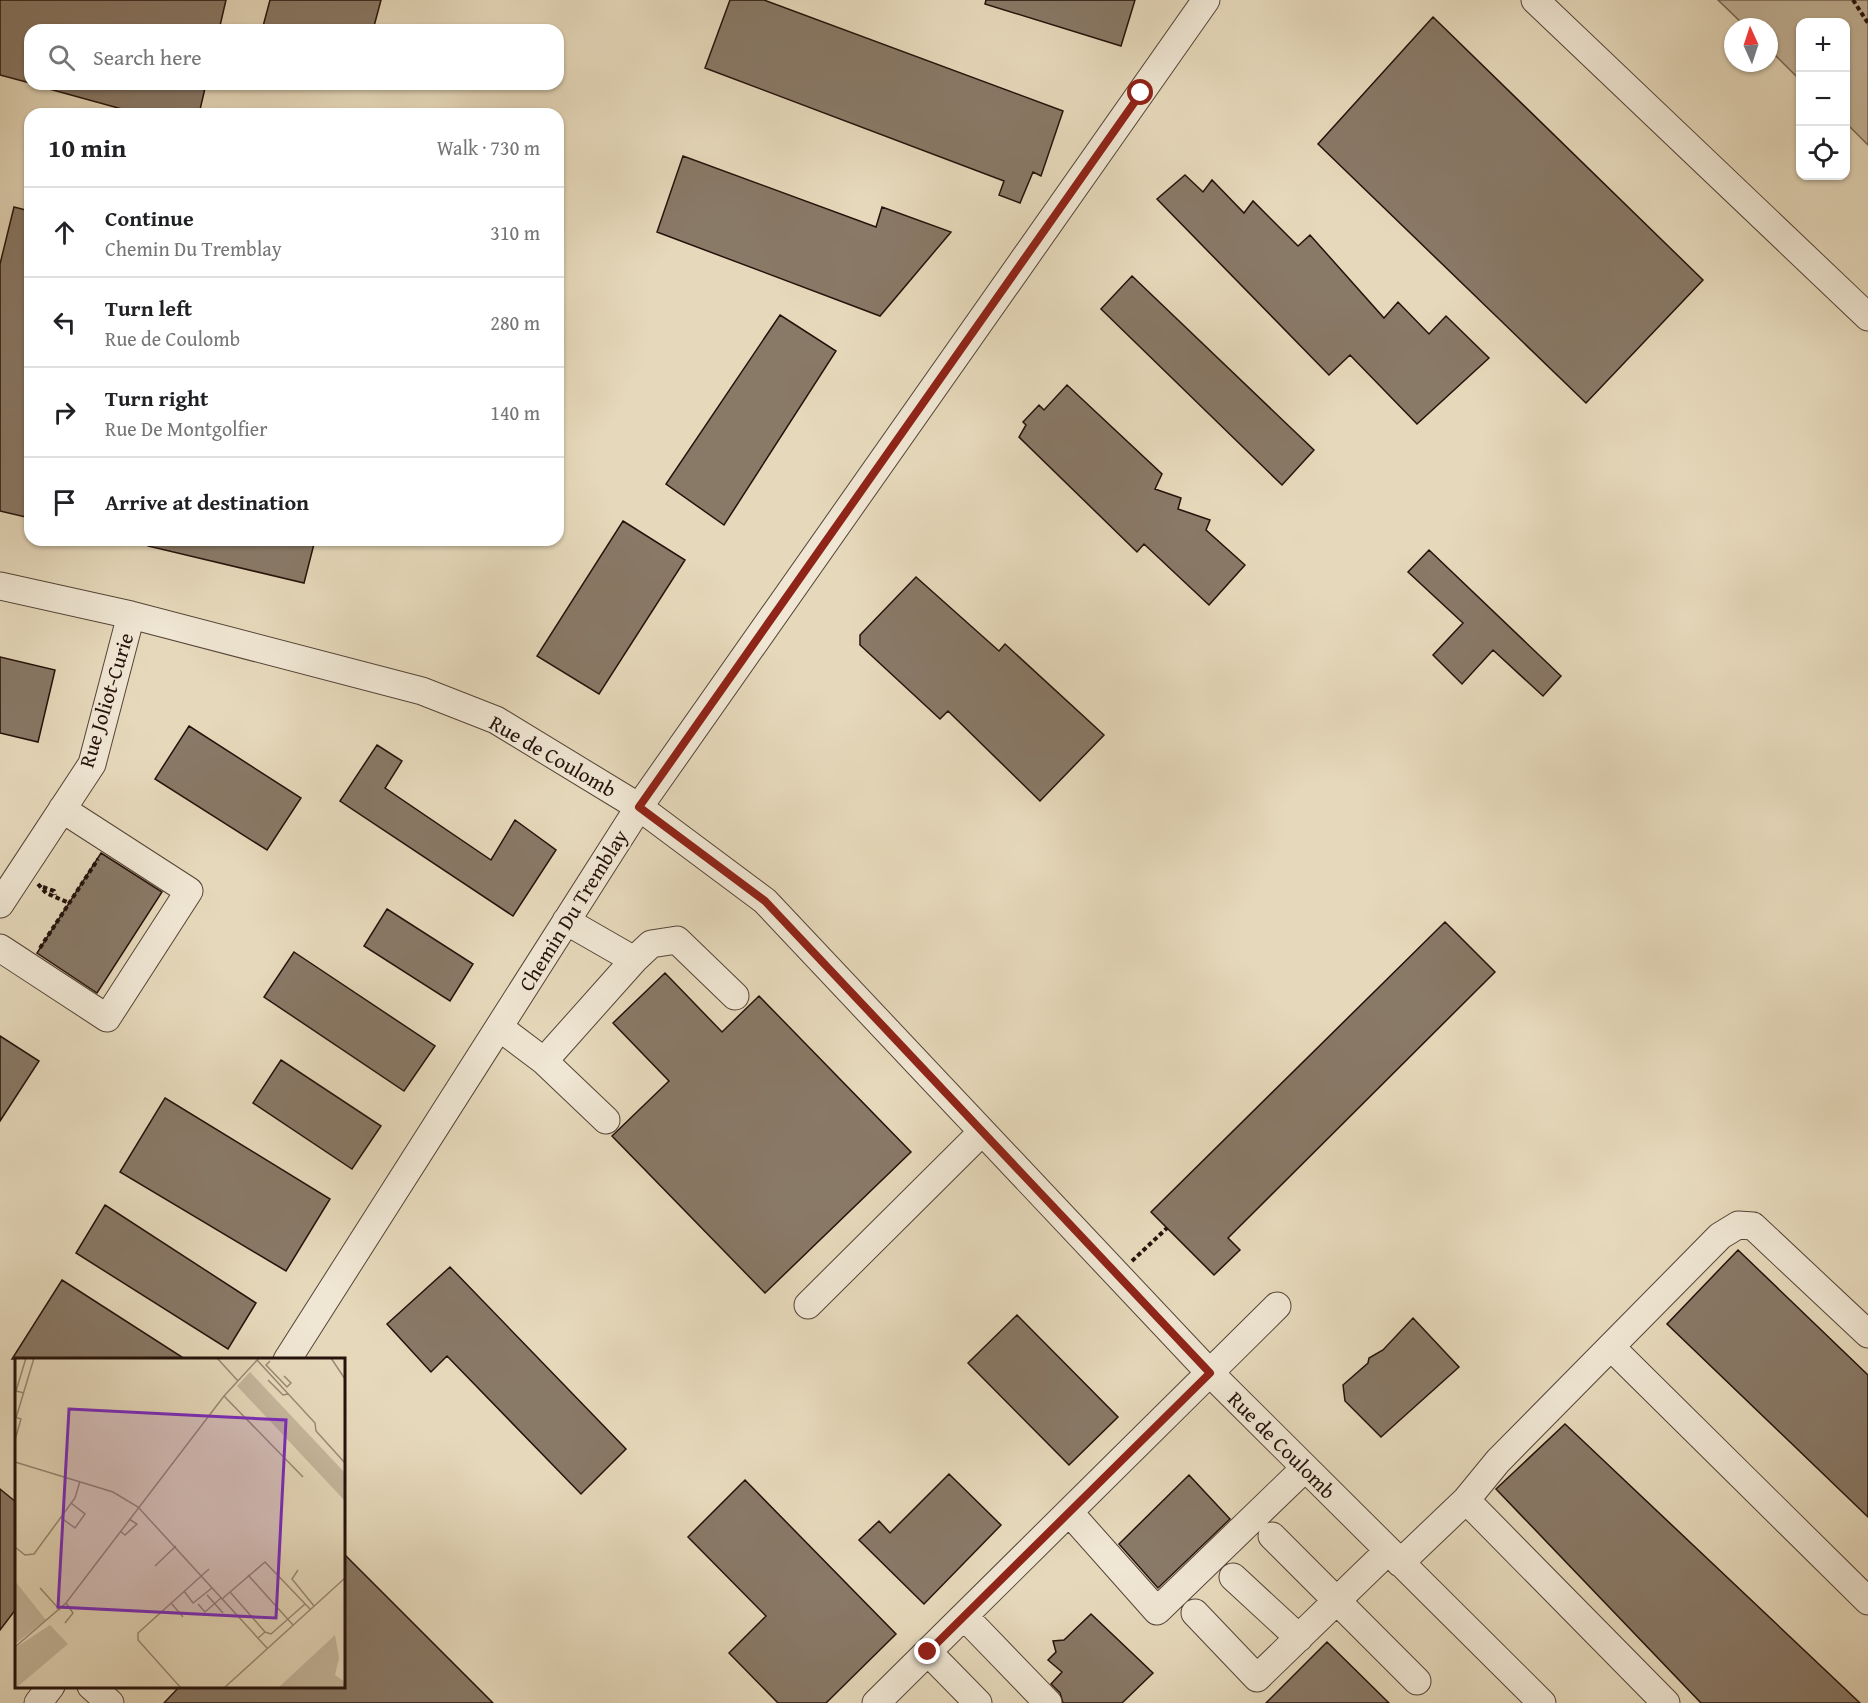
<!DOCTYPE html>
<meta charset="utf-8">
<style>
body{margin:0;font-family:"Gentium Book Plus",serif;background:#f6f6f6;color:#202124}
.controls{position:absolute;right:18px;top:18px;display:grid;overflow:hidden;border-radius:12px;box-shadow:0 2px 4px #0004}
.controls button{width:54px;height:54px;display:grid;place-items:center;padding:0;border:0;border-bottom:2px solid #e0e0e0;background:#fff;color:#202124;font:30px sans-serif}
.compass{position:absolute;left:1724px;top:18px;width:54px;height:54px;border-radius:50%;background:#fff;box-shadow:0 2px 4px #0004;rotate:357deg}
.stop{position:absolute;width:18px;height:18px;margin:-14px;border:4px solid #8f2418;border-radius:50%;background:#fff}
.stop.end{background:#8f2418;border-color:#fff;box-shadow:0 2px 6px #0008}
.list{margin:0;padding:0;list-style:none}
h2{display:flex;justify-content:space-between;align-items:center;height:78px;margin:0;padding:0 24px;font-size:26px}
h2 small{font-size:20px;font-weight:400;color:#757577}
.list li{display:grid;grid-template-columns:39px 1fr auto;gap:18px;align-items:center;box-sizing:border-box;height:90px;padding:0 24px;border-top:2px solid #e0e0e0}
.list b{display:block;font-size:22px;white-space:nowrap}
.list p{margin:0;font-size:20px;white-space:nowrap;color:#757577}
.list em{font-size:20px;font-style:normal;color:#757577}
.icon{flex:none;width:33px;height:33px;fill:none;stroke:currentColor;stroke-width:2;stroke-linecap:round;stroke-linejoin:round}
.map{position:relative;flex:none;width:1868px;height:1703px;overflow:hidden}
.search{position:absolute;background:#fff;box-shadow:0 2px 4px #0004;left:24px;top:24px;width:540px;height:66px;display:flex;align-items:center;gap:15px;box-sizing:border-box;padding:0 21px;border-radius:18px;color:#757577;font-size:22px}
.panel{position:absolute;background:#fff;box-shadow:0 2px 4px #0004;left:24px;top:108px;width:540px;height:438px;border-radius:18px}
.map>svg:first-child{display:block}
</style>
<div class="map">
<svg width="1868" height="1703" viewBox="0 0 1868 1703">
<rect width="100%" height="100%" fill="#e6d9bb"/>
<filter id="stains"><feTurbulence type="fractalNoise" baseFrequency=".00333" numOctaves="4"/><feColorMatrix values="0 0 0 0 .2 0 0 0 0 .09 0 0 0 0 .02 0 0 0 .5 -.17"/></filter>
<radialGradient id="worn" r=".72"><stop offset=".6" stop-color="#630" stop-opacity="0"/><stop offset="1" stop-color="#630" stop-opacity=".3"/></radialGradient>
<path fill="#c5b79d" stroke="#756454" stroke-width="1.5" d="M1718,0H1868V145L1846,123V22H1800V80L1769,49V27H1746Z"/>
<path fill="#897967" stroke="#25120b" stroke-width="1.5" d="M0,0H226L219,30H30V83L0,75Z
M270,0H381L373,30H262Z
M730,0H764L1063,111L1041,176L1033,172L1020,203L999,195L1004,181L705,68Z
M986,0H1135L1121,46L985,4Z
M1433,17L1703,280L1586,403L1318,144Z
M50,84H206L199,114H140L49,89Z
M683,156L876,227L882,207L951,232L880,316L657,232Z
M1185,175L1203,192L1212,180L1244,213L1253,201L1298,246L1310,235L1384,318L1398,302L1429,334L1446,316L1489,358L1417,424L1350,355L1329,375L1157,199Z
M14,207L30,211V518L0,511V264Z
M1132,276L1314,450L1282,485L1101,309Z
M780,315L836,351L724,525L666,484Z
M1067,385L1162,474L1155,489L1181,498L1178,509L1210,520L1206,530L1245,565L1209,605L1144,544L1137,552L1019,437L1026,425L1023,422L1039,405L1044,410Z
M623,521L685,560L599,694L537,656Z
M149,540H315L304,583L148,546Z
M1429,550L1561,676L1543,696L1493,650L1462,684L1433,655L1463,623L1408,572Z
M916,577L999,651L1005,644L1104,735L1040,801L948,711L940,719L860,645V635Z
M0,657L55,670L38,742L0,733Z
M189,726L301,798L267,850L155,779Z
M377,745L402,761L385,788L491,860L515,820L556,850L513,916L340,801Z
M101,853L162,892L97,993L37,953Z
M387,909L473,964L450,1001L364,946Z
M1445,922L1495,972L1228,1238L1240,1250L1214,1275L1151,1212Z
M294,952L435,1046L404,1091L264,997Z
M665,973L722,1032L759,996L911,1152L765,1293L612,1136L669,1081L613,1023Z
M0,1036L39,1061L0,1121Z
M281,1060L381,1126L352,1169L253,1103Z
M165,1098L330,1199L286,1271L120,1172Z
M105,1205L256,1303L228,1349L76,1253Z
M1738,1250L1868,1375V1517L1667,1324Z
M450,1267L626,1449L581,1494L447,1356L431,1372L387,1324Z
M62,1280L185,1359H12Z
M1017,1315L1118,1417L1069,1465L968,1363Z
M1413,1318L1459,1367L1381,1437L1345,1401L1343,1385L1368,1363L1369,1358L1383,1350Z
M1565,1424L1860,1703H1701L1496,1489Z
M949,1474L1001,1525L924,1604L859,1540L879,1521L890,1533Z
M1189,1475L1230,1519L1158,1588L1119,1544Z
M745,1480L896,1634L826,1703H778L729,1653L766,1616L688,1537Z
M0,1489L16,1502V1609L0,1630Z
M344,1554L493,1703H164L180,1686H344Z
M1091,1614L1153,1673L1122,1703H1063L1060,1693L1051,1684L1062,1672L1048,1660L1056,1652L1053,1641L1064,1640Z
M1327,1642L1389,1703H1266Z"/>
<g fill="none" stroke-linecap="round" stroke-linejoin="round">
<defs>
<path id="minor" d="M1535,0L1868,317
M0,586L131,615L422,691L496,720L639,807L765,901L1210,1373L1542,1703
M0,904L92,764L131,615
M0,948L107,1018L189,891L62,809
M634,960L651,944L677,940L735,996
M499,1027L544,1061L634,960L566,921
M544,1061L606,1120
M808,1305L982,1132
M1611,1347L1868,1601
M287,1360L639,807L1206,0
M1466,1500L1498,1461L1720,1236L1738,1225L1753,1226L1868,1334
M1069,1512L1157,1611L1305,1468
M1272,1536L1417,1681
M1400,1563L1466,1500L1666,1703
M1233,1577L1299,1638
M1195,1613L1257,1678L1388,1551
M964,1616L1048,1703
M928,1652L978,1703
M91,1686L110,1703
M38,1703L51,1686
M876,1703L1277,1306"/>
</defs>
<use href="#minor" stroke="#554437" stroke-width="29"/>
<path stroke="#25120b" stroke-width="4" stroke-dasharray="4.5 3" stroke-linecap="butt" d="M1853,0L1868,23
M38,884L46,893L69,903
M43,887L54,891L55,895
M40,948L98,859
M1132,1261L1167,1228"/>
<use href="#minor" stroke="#efe6d3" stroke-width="27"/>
</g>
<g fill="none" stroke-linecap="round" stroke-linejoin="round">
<path stroke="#8f2418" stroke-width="8" d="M928,1652L1210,1373L765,901L639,807L1141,93"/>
</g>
<g text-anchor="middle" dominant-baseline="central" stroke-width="4.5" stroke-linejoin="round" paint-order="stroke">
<g font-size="21" fill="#25120b" stroke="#efe6d3">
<text transform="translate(106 700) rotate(-73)">Rue Joliot-Curie</text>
<text transform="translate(553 756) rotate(30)">Rue de Coulomb</text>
<text transform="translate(573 910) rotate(-58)">Chemin Du Tremblay</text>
<text transform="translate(1282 1445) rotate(45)">Rue de Coulomb</text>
</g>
</g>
<g transform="translate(15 1358)">
<rect width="330" height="330" fill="#e6d9bb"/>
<path d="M235,14L330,115V143L222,28ZM0,223L31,262L0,286ZM35,267L53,286L1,330L0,290ZM320,277L324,300L320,317L330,324V330H263Z" fill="#c5b79d"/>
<path fill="none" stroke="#998975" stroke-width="1.5" d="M202,0L223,23M316,0L330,21M242,2L300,65L301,73L330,105M255,3L251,7L272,29L276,25L269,18M253,22L268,37L273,36M9,35L1,33L11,0M209,38L288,119M0,59L6,61L0,82M1,60L19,0M0,104L98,134L123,149L252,290M45,159L60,170L70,156L56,145M105,173L110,177L122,166L114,161M0,189L10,197L19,196L60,140L65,123M140,208L161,188M283,212L277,221L299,248M233,217L278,267M25,230L45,252M169,233L178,245L197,230M215,234L250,204L295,251M192,237L208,255M207,241L215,234L250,274L243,280M156,245L168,259M183,246L190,254L206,240M50,265L58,255L51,245M250,274L256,276L290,246M0,289L51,245L209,38L244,0M166,330L123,282V275L194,211M209,330L330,220"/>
<path fill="#7b2cbf" fill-opacity="0.15" stroke="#7b2cbf" stroke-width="3" d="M54,51L271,62L261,260L43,249Z"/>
<rect width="330" height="330" fill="none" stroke="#25120b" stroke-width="3"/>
</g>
<rect width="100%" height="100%" filter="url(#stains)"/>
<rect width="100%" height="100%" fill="url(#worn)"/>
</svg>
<div class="controls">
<button>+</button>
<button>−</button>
<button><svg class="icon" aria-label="locate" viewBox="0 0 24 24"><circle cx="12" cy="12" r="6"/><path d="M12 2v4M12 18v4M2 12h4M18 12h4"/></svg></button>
</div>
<svg class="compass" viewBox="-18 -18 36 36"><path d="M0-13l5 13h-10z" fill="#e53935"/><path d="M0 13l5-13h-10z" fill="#757577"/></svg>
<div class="stop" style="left:1141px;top:93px"></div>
<div class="stop end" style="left:928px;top:1652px"></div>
<div class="search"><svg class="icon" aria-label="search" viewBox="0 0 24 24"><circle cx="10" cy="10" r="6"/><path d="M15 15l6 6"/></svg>Search here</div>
<section class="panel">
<h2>10 min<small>Walk · 730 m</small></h2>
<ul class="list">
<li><svg class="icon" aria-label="ahead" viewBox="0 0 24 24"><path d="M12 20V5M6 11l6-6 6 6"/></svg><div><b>Continue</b><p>Chemin Du Tremblay</p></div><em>310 m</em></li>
<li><svg class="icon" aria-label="left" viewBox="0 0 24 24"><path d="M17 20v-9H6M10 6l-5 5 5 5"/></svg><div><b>Turn left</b><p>Rue de Coulomb</p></div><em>280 m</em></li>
<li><svg class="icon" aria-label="right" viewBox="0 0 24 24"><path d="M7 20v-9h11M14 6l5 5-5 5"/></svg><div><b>Turn right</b><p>Rue De Montgolfier</p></div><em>140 m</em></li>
<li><svg class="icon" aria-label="arrive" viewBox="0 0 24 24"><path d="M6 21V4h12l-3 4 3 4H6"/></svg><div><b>Arrive at destination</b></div></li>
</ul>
</section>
</div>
